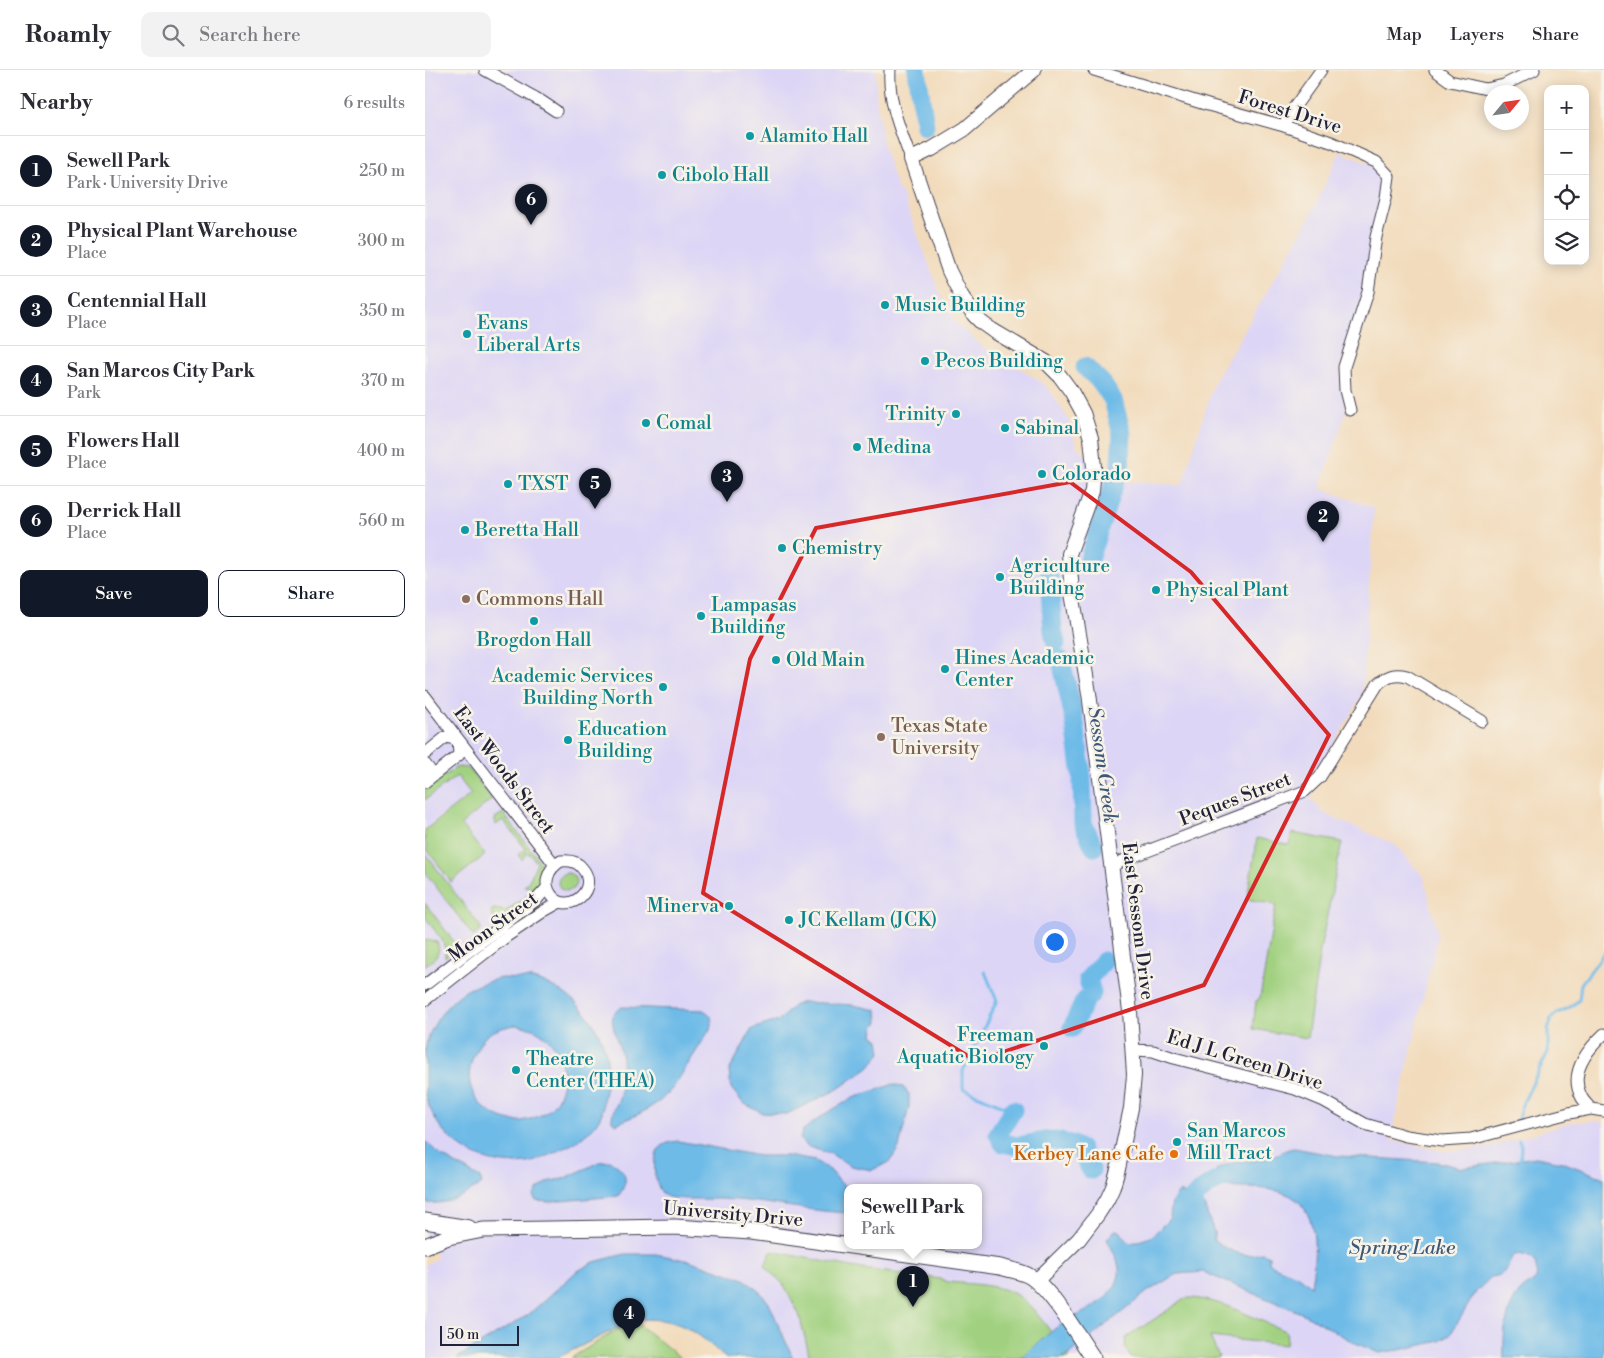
<!DOCTYPE html>
<meta charset="utf-8">
<style>
body{margin:0;font-family:"Libre Bodoni",serif;background:#f2f2f3;color:#2b2b33}
.controls{position:absolute;right:15px;top:15px;display:grid;overflow:hidden;border-radius:10px;box-shadow:0 2px 12px #0003}
.controls button{width:45px;height:45px;display:grid;place-items:center;padding:0;border:0;border-bottom:1px solid #e1e1e2;background:#fff;color:#2b2b33;font:25px sans-serif}
.compass{position:absolute;left:1059px;top:15px;width:45px;height:45px;border-radius:50%;background:#fff;box-shadow:0 2px 12px #0003;rotate:61deg}
.scale{position:absolute;left:15px;bottom:12px;width:79px;box-sizing:border-box;padding-left:5px;border:2px solid #22223b;border-top:0;font-size:14px;line-height:18px;white-space:nowrap;color:#22223b;-webkit-text-stroke:4px #f7f3e8;paint-order:stroke}
.you{position:absolute;left:629px;top:871px;width:18px;height:18px;margin:-12px;border:4px solid #fff;border-radius:50%;background:#1a73e8;box-shadow:0 0 0 8px #1a73e833}
.badge{display:grid;place-items:center;width:32px;height:32px;border-radius:50%;background:#111827;color:#fff;font-size:16px;font-weight:700}
.pin{position:absolute;translate:-50% -41px;filter:drop-shadow(0 1px 2px #0008)}
.pin::after{content:'';position:absolute;top:26px;width:18px;height:15px;background:inherit;clip-path:polygon(0 0,100% 0,50% 100%)}
.popup{position:absolute;left:419px;top:1114px;width:138px;height:65px;box-sizing:border-box;display:grid;place-content:center;border-radius:10px;background:#fff;filter:drop-shadow(0 1px 4px #0005);font-size:16px;white-space:nowrap;color:#7c7c81}
.popup b{font-size:19px;color:#2b2b33}
.popup::after{content:'';position:absolute;left:50%;top:100%;margin-left:-10px;border:10px solid transparent;border-top-color:#fff}
.list{margin:0;padding:0;list-style:none}
h2{display:flex;justify-content:space-between;align-items:center;height:65px;margin:0;padding:0 20px;font-size:21px}
h2 small{font-size:16px;font-weight:400;color:#7c7c81}
.list li{display:grid;grid-template-columns:32px 1fr auto;gap:15px;align-items:center;box-sizing:border-box;height:70px;padding:0 20px;border-top:1px solid #e1e1e2}
.list b{display:block;font-size:19px;white-space:nowrap}
.list p{margin:0;font-size:16px;white-space:nowrap;color:#7c7c81}
.list em{font-size:16px;font-style:normal;color:#7c7c81}
.actions{display:flex;gap:10px;padding:15px 20px}
.actions a{flex:1;padding:11px 0;border:1px solid #111827;border-radius:10px;text-align:center;font-size:18px;color:#111827}
.actions .main{background:#111827;color:#fff}
.icon{flex:none;width:28px;height:28px;fill:none;stroke:currentColor;stroke-width:2;stroke-linecap:round;stroke-linejoin:round}
.map{position:relative;flex:none;width:1179px;height:1288px;overflow:hidden}
header{display:flex;align-items:center;gap:30px;box-sizing:border-box;height:70px;padding:0 25px;background:#fff;border-bottom:1px solid #e1e1e2}
header strong{font-size:24px}
nav{display:flex;gap:28px;margin-inline-start:auto;font-size:18px}
.search{width:350px;height:45px;background:#f2f2f3;display:flex;align-items:center;gap:12px;box-sizing:border-box;padding:0 18px;border-radius:10px;color:#7c7c81;font-size:19px}
main{display:flex}
aside{flex:1;background:#fff}
.map>svg:first-child{display:block}
</style>
<header>
<strong>Roamly</strong>
<div class="search"><svg class="icon" aria-label="search" viewBox="0 0 24 24"><circle cx="10" cy="10" r="6"/><path d="M15 15l6 6"/></svg>Search here</div>
<nav><a>Map</a><a>Layers</a><a>Share</a></nav>
</header>
<main>
<aside>
<h2>Nearby<small>6 results</small></h2>
<ul class="list">
<li><span class="badge">1</span><div><b>Sewell Park</b><p>Park · University Drive</p></div><em>250 m</em></li>
<li><span class="badge">2</span><div><b>Physical Plant Warehouse</b><p>Place</p></div><em>300 m</em></li>
<li><span class="badge">3</span><div><b>Centennial Hall</b><p>Place</p></div><em>350 m</em></li>
<li><span class="badge">4</span><div><b>San Marcos City Park</b><p>Park</p></div><em>370 m</em></li>
<li><span class="badge">5</span><div><b>Flowers Hall</b><p>Place</p></div><em>400 m</em></li>
<li><span class="badge">6</span><div><b>Derrick Hall</b><p>Place</p></div><em>560 m</em></li>
</ul>
<div class="actions"><a class="main">Save</a><a>Share</a></div>
</aside>
<div class="map">
<svg width="1179" height="1288" viewBox="0 0 1179 1288">
<rect width="100%" height="100%" fill="#f7f3e8"/>
<filter id="ink" filterUnits="userSpaceOnUse"><feTurbulence type="fractalNoise" baseFrequency=".02" numOctaves="2"/><feDisplacementMap in="SourceGraphic" scale="10" xChannelSelector="R" yChannelSelector="G"/><feConvolveMatrix kernelMatrix="1 2 1 2 8 2 1 2 1" color-interpolation-filters="sRGB"/></filter>
<filter id="wash" filterUnits="userSpaceOnUse"><feTurbulence type="fractalNoise" baseFrequency=".0096" numOctaves="4" result="noise"/><feDisplacementMap in="SourceGraphic" scale="20" xChannelSelector="R" yChannelSelector="G"/><feGaussianBlur stdDeviation="1.12" result="paint"/><feColorMatrix in="noise" values="0 0 0 0 0 0 0 0 0 0 0 0 0 0 0 0 0 1.4 0 .05"/><feComposite in="paint" operator="in"/></filter>
<g filter="url(#wash)">
<rect width="100%" height="100%" fill="#f2dbbc"/>
<path fill="#ddd5f6" fill-rule="evenodd" d="M0,0H451V29L459,79L472,118L477,124L516,226L531,253L564,282L609,307L624,319L643,349L652,377L690,411L757,415L789,313L884,149L915,82L952,97L960,108L938,222L915,297L921,342L895,418L949,438L937,625L888,709L886,730L900,744L969,774L999,807L1013,866L965,1070L1017,1081L1061,1078L1148,1052L1173,1051L1179,1053V1288H368L356,1258L150,1203L102,1245L32,1288H0V1195L13,1188L0,1166ZM423,1118H553V1176H423Z"/>
<path fill="#a1d180" stroke="#627a5e" d="M34,697L42,698L45,700L67,729L36,755L60,785L26,812L1,778L3,777L0,773V760L46,724L32,706L0,730V720L30,698Z
M78,743L115,792C127,820 91,838 73,852C68,850 67,846 66,841L68,839L81,841L109,821V818L99,816C108,808 106,803 112,793L105,784L101,783L97,790L93,785L101,779L78,750L71,755L70,751V748Z
M867,763L917,772L895,880L882,968L828,959L831,931L835,928L851,835L822,829L832,768L864,775Z
M0,783L57,859L48,866L0,802Z
M133 812a9 9 0 1 1 18 0a9 9 0 1 1-18 0Z
M0,833L33,877L20,887V878L17,870L0,847Z
M0,870L12,872C17,883 10,890 0,895Z
M346,1181L437,1199L516,1209L523,1212C544,1214 569,1214 588,1223C609,1233 630,1269 644,1288H385L374,1244L358,1214L340,1196Z
M761,1228C792,1227 833,1250 862,1262L861,1275L785,1267L794,1287L793,1288H706L700,1278L701,1268Z
M208,1250L256,1288H146Z"/>
<path fill="#6ebbe8" stroke="#486e92" fill-rule="evenodd" d="M76,908C86,909 97,908 107,909C149,918 185,962 183,1006C182,1015 179,1023 178,1032C178,1035 178,1040 177,1043C171,1060 150,1074 135,1080C125,1085 113,1091 103,1093C61,1098 21,1078 5,1038C3,1034 1,1029 0,1024C0,1017 0,1009 0,1001C0,993 0,983 1,975C6,954 25,929 44,919C54,914 65,911 76,908ZM90,955C100,956 109,958 118,965C139,979 144,1013 130,1033C123,1043 111,1048 101,1050C89,1053 78,1050 68,1044C44,1030 38,1005 51,981C53,976 57,970 61,966C70,959 80,957 90,955Z
M378,932L428,935L452,940L453,952L449,957L448,965L454,970L456,983L444,997L413,1019L362,1044L337,1043L318,1033L306,1018L304,1001L327,959L355,950L368,936Z
M197,937L278,940C286,944 287,947 287,956L248,1018L235,1031L216,1043L191,1054L187,1051C186,1042 193,1034 195,1025C197,1013 198,999 197,987C195,976 185,955 188,945C190,941 193,940 197,937Z
M469,1014L478,1017L484,1024V1037L474,1077L465,1092L447,1100L426,1096L406,1084L384,1077L375,1070L377,1061L398,1045L428,1028Z
M0,1071L15,1085L55,1108L57,1114C39,1126 23,1135 0,1133Z
M253,1071L334,1086H362L390,1091L405,1100L423,1121V1143C380,1141 337,1130 294,1129C284,1129 247,1130 241,1126C228,1119 226,1088 235,1078C240,1073 246,1072 253,1071Z
M869,1078L913,1086L1013,1092L1037,1098L1111,1087L1137,1092L1179,1108V1288H1079C1078,1266 1080,1240 1095,1222C1099,1217 1106,1214 1111,1209C1113,1199 1111,1187 1098,1185C1095,1184 1090,1184 1087,1187C1086,1188 1085,1194 1084,1194C1080,1203 1075,1206 1066,1207L1051,1222L1025,1265L1015,1271L974,1280L954,1283L928,1272L881,1245L778,1202L753,1204L743,1209L722,1222L645,1284L637,1288H595C606,1279 617,1270 627,1261C647,1244 688,1236 694,1205C696,1193 687,1180 682,1169L690,1160L695,1161L703,1172L707,1173L726,1167L745,1148L747,1132L754,1122L769,1127L778,1133L789,1162V1170C799,1178 812,1185 826,1185C834,1185 835,1180 844,1186V1192L849,1196L874,1206L886,1216C891,1185 896,1136 859,1123C840,1116 818,1119 798,1117L791,1100C807,1088 832,1094 850,1086C857,1082 861,1079 869,1078Z
M185,1091C202,1101 205,1110 193,1126L124,1132L111,1131L108,1126L113,1119L125,1111L138,1109L175,1092Z
M200,1184H231L266,1191L319,1209L337,1224L344,1233L368,1288H300C270,1259 251,1246 208,1250L132,1288H32L103,1245L151,1202L169,1192Z"/>
<g fill="none" stroke-linecap="round" stroke-linejoin="round">
<path stroke="#6ebbe8" stroke-width="3" d="M560,902L572,931L538,1001V1019L588,1040
M1093,1049L1096,1037L1123,982V960L1126,949L1132,943L1144,938L1154,930L1156,914L1179,883
M1094,1070L1096,1076L1095,1091"/>
<path stroke="#6ebbe8" stroke-width="19" d="M492,0L500,56
M660,297L676,312L688,330L697,364L695,396L662,495
M624,507L628,561L631,573
M636,590L650,653L657,707L658,753L669,777
M647,958L659,932L667,923L663,909L679,891
M588,1040L573,1064L578,1073L593,1076L625,1070L646,1074L655,1079L666,1100
M758,1150C760,1145 761,1139 764,1134C766,1129 771,1126 775,1122C790,1109 800,1106 820,1106"/>
</g>
</g>
<g filter="url(#ink)">
<g fill="none" stroke-linecap="round" stroke-linejoin="round">
<defs>
<path id="minor" d="M60,0L116,31L131,41
M465,0C463,31 475,60 486,89
M669,0L783,35L859,56L906,72L951,92L964,106L961,128L951,167L943,222L919,297L920,320L925,340
M1010,0L1025,11L1061,19L1079,15L1109,0
M859,56L863,46L896,0
M0,626L130,795
M0,684L21,667L33,670
M0,694L4,699V709
M0,712L34,685L33,670
M136,791C144,790 152,791 157,798C175,818 145,845 128,827C117,815 122,799 136,791Z
M687,796L704,788L880,721L895,707L953,614C963,605 970,603 982,606L1057,651
M0,915L111,830L122,818
M0,930L82,866L119,841L135,832
M709,980L728,981L749,988L870,1019L899,1031L940,1054L981,1066L1017,1071L1046,1069L1144,1043L1166,1039L1179,1041
M1166,1039C1163,1035 1158,1031 1156,1026C1144,1003 1162,980 1179,964"/>
<path id="tertiary" d="M609,0L540,59L507,79L486,89L524,201L536,225L549,245L557,253L567,260L621,292L635,306L646,321L658,343L666,368L669,397L667,421L644,484L647,523L664,623L705,941L709,1005L706,1038L693,1099L688,1117L682,1130L673,1144L654,1169L611,1211"/>
<path id="secondary" d="M0,1151L44,1158
M0,1176L23,1167L58,1160L250,1157L326,1162L575,1197C585,1200 597,1201 606,1207C627,1221 653,1266 668,1288"/>
</defs>
<use href="#minor" stroke="#413e4e" stroke-width="13"/>
<use href="#tertiary" stroke="#413e4e" stroke-width="16"/>
<use href="#secondary" stroke="#413e4e" stroke-width="17"/>
<use href="#minor" stroke="#fff" stroke-width="11"/>
<use href="#tertiary" stroke="#fff" stroke-width="14"/>
<use href="#secondary" stroke="#fff" stroke-width="15"/>
</g>
</g>
<path fill="none" stroke="#d62828" stroke-width="4" stroke-linejoin="round" d="M645,412L766,502L904,665L779,915L551,991L278,823L325,589L391,458Z"/>
<g fill="#0f9aa8" stroke="#f7f3e8" stroke-width="2">
<circle cx="325" cy="66" r="5"/>
<circle cx="237" cy="105" r="5"/>
<circle cx="460" cy="235" r="5"/>
<circle cx="42" cy="264" r="5"/>
<circle cx="500" cy="291" r="5"/>
<circle cx="531" cy="344" r="5"/>
<circle cx="221" cy="353" r="5"/>
<circle cx="580" cy="358" r="5"/>
<circle cx="432" cy="377" r="5"/>
<circle cx="617" cy="404" r="5"/>
<circle cx="83" cy="414" r="5"/>
<circle cx="40" cy="460" r="5"/>
<circle cx="357" cy="478" r="5"/>
<circle cx="575" cy="507" r="5"/>
<circle cx="731" cy="520" r="5"/>
<circle cx="276" cy="546" r="5"/>
<circle cx="109" cy="551" r="5"/>
<circle cx="351" cy="590" r="5"/>
<circle cx="520" cy="599" r="5"/>
<circle cx="238" cy="617" r="5"/>
<circle cx="143" cy="670" r="5"/>
<circle cx="304" cy="836" r="5"/>
<circle cx="364" cy="850" r="5"/>
<circle cx="619" cy="976" r="5"/>
<circle cx="91" cy="1000" r="5"/>
<circle cx="752" cy="1072" r="5"/>
</g>
<g fill="#8d6e63" stroke="#f7f3e8" stroke-width="2">
<circle cx="41" cy="529" r="5"/>
<circle cx="456" cy="667" r="5"/>
</g>
<circle fill="#e8710a" stroke="#f7f3e8" stroke-width="2" cx="749" cy="1084" r="5"/>
<g text-anchor="middle" dominant-baseline="central" stroke-width="5" stroke-linejoin="round" paint-order="stroke">
<g font-size="19" fill="#22223b" stroke="#f7f3e8">
<text transform="translate(865 42) rotate(17)">Forest Drive</text>
<text transform="translate(79 700) rotate(53)">East Woods Street</text>
<text transform="translate(810 729) rotate(-21)">Peques Street</text>
<text transform="translate(713 851) rotate(83)">East Sessom Drive</text>
<text transform="translate(68 857) rotate(-36)">Moon Street</text>
<text transform="translate(820 990) rotate(17)">Ed J L Green Drive</text>
<text transform="translate(308 1144) rotate(5)">University Drive</text>
</g>
<g font-size="19" fill="#0d838f" stroke="#f7f3e8" text-anchor="start">
<text x="335" y="66">Alamito Hall</text>
<text x="247" y="105">Cibolo Hall</text>
<text x="470" y="235">Music Building</text>
<text x="52" y="253">Evans<tspan x="52" dy="22">Liberal Arts</tspan></text>
<text x="510" y="291">Pecos Building</text>
<text x="521" y="344" text-anchor="end">Trinity</text>
<text x="231" y="353">Comal</text>
<text x="590" y="358">Sabinal</text>
<text x="442" y="377">Medina</text>
<text x="627" y="404">Colorado</text>
<text x="93" y="414">TXST</text>
<text x="50" y="460">Beretta Hall</text>
<text x="367" y="478">Chemistry</text>
<text x="585" y="496">Agriculture<tspan x="585" dy="22">Building</tspan></text>
<text x="741" y="520">Physical Plant</text>
<text x="286" y="535">Lampasas<tspan x="286" dy="22">Building</tspan></text>
<text x="109" y="570" text-anchor="middle">Brogdon Hall</text>
<text x="530" y="588">Hines Academic<tspan x="530" dy="22">Center</tspan></text>
<text x="361" y="590">Old Main</text>
<text x="228" y="606" text-anchor="end">Academic Services<tspan x="228" dy="22">Building North</tspan></text>
<text x="153" y="659">Education<tspan x="153" dy="22">Building</tspan></text>
<text x="294" y="836" text-anchor="end">Minerva</text>
<text x="374" y="850">JC Kellam (JCK)</text>
<text x="609" y="965" text-anchor="end">Freeman<tspan x="609" dy="22">Aquatic Biology</tspan></text>
<text x="101" y="989">Theatre<tspan x="101" dy="22">Center (THEA)</tspan></text>
<text x="762" y="1061">San Marcos<tspan x="762" dy="22">Mill Tract</tspan></text>
</g>
<g font-size="19" fill="#785e54" stroke="#f7f3e8" text-anchor="start">
<text x="51" y="529">Commons Hall</text>
<text x="466" y="656">Texas State<tspan x="466" dy="22">University</tspan></text>
</g>
<g font-size="19" fill="#c56008" stroke="#f7f3e8" text-anchor="end">
<text x="739" y="1084">Kerbey Lane Cafe</text>
</g>
<g font-size="20" font-style="italic" fill="#3d5878" stroke="#f7f3e8">
<text transform="translate(677 695) rotate(82)">Sessom Creek</text>
<text x="977" y="1178">Spring Lake</text>
</g>
</g>
</svg>
<div class="controls">
<button>+</button>
<button>−</button>
<button><svg class="icon" aria-label="locate" viewBox="0 0 24 24"><circle cx="12" cy="12" r="6"/><path d="M12 2v4M12 18v4M2 12h4M18 12h4"/></svg></button>
<button><svg class="icon" aria-label="layers" viewBox="0 0 24 24"><path d="M12 4l9 5-9 5-9-5zM3 14l9 5 9-5"/></svg></button>
</div>
<svg class="compass" viewBox="-18 -18 36 36"><path d="M0-13l5 13h-10z" fill="#e53935"/><path d="M0 13l5-13h-10z" fill="#7c7c81"/></svg>
<div class="scale">50 m</div>
<div class="you"></div>
<div class="pin badge" style="left:488px;top:1237px">1</div>
<div class="popup"><b>Sewell Park</b>Park</div>
<div class="pin badge" style="left:898px;top:472px">2</div>
<div class="pin badge" style="left:302px;top:432px">3</div>
<div class="pin badge" style="left:204px;top:1269px">4</div>
<div class="pin badge" style="left:170px;top:439px">5</div>
<div class="pin badge" style="left:106px;top:155px">6</div>
</div>
</main>
